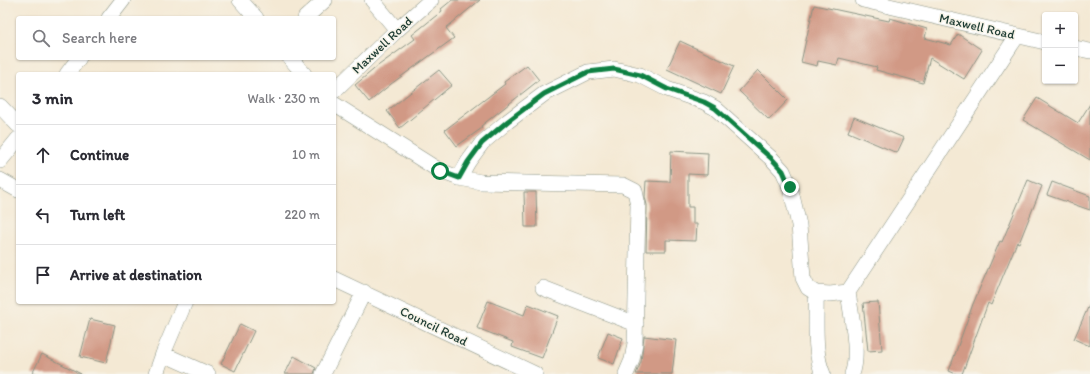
<!DOCTYPE html>
<meta charset="utf-8">
<style>
body{margin:0;font-family:Itim,sans-serif;background:#f2f2f3;color:#2b2b33}
.controls{position:absolute;right:12px;top:12px;display:grid;overflow:hidden;border-radius:4px;box-shadow:0 1px 3px #0004}
.controls button{width:36px;height:36px;display:grid;place-items:center;padding:0;border:0;border-bottom:1px solid #e1e1e2;background:#fff;color:#2b2b33;font:20px sans-serif}
.stop{position:absolute;width:12px;height:12px;margin:-9px;border:3px solid #0b8043;border-radius:50%;background:#fff}
.stop.end{background:#0b8043;border-color:#fff;box-shadow:0 1px 4px #0008}
.list{margin:0;padding:0;list-style:none}
h2{display:flex;justify-content:space-between;align-items:center;height:52px;margin:0;padding:0 16px;font-size:17px}
h2 small{font-size:13px;font-weight:400;color:#7c7c81}
.list li{display:grid;grid-template-columns:26px 1fr auto;gap:12px;align-items:center;box-sizing:border-box;height:60px;padding:0 16px;border-top:1px solid #e1e1e2}
.list b{display:block;font-size:15px;white-space:nowrap}
.list em{font-size:13px;font-style:normal;color:#7c7c81}
.icon{flex:none;width:22px;height:22px;fill:none;stroke:currentColor;stroke-width:2;stroke-linecap:round;stroke-linejoin:round}
.map{position:relative;flex:none;width:1090px;height:374px;overflow:hidden}
.search{position:absolute;background:#fff;box-shadow:0 1px 3px #0004;left:16px;top:16px;width:320px;height:44px;display:flex;align-items:center;gap:10px;box-sizing:border-box;padding:0 14px;border-radius:4px;color:#7c7c81;font-size:15px}
.panel{position:absolute;background:#fff;box-shadow:0 1px 3px #0004;left:16px;top:72px;width:320px;height:232px;border-radius:4px}
.map>svg:first-child{display:block}
</style>
<div class="map">
<svg width="1090" height="374" viewBox="0 0 1090 374">
<rect width="100%" height="100%" fill="#f7f3e8"/>
<filter id="ink" filterUnits="userSpaceOnUse"><feTurbulence type="fractalNoise" baseFrequency=".025" numOctaves="2"/><feDisplacementMap in="SourceGraphic" scale="8" xChannelSelector="R" yChannelSelector="G"/><feConvolveMatrix kernelMatrix="1 2 1 2 8 2 1 2 1" color-interpolation-filters="sRGB"/></filter>
<filter id="wash" filterUnits="userSpaceOnUse"><feTurbulence type="fractalNoise" baseFrequency=".012" numOctaves="4" result="noise"/><feDisplacementMap in="SourceGraphic" scale="16" xChannelSelector="R" yChannelSelector="G"/><feGaussianBlur stdDeviation="0.9" result="paint"/><feColorMatrix in="noise" values="0 0 0 0 0 0 0 0 0 0 0 0 0 0 0 0 0 1.4 0 .05"/><feComposite in="paint" operator="in"/></filter>
<g filter="url(#wash)">
<rect width="100%" height="100%" fill="#f4e9d4"/>
<g id="blocks">
<path fill="#d19985" d="M452,0H480L446,28L454,38L391,84L369,102L355,85L379,65L415,39L412,35L442,11L441,9Z
M814,5L889,21L890,18L927,29L925,38L951,45L958,34L982,50L964,79L930,58L923,83L876,70L877,67L839,58L837,65L818,61L817,66L801,62Z
M680,41L734,66L721,94L667,69Z
M527,65L539,80L481,126L482,128L457,146L445,130L505,84L504,82Z
M439,70L452,85L400,128L387,111Z
M758,70L788,100L769,120L739,91Z
M1037,98L1078,123L1090,104V160L1023,120Z
M854,117L904,138L897,153L848,132Z
M671,151L708,153L707,175L688,174V207H693V224H697L696,241L666,240V251H646L647,205L645,197L646,181L670,182Z
M1028,180L1042,186L1019,243L1017,242L991,305L988,303L962,374H956L949,371L973,304L1000,241L1002,242Z
M1052,182L1090,196V210L1047,195Z
M524,192H536L537,227H525Z
M488,301L524,315L528,304L558,316L542,358L512,347L513,342L477,328Z
M878,302L882,350L868,351L863,303Z
M1090,303V346L1074,339Z
M90,319L115,325L106,363L80,357Z
M240,324L254,331L235,371L221,364Z
M608,332L623,338L614,364L598,358Z
M644,336L676,340L672,374H636L641,362Z
M42,354L81,374H32Z
M294,356L316,368L314,374H285Z"/>
</g>
</g>
<g filter="url(#ink)">
<use href="#blocks" fill-opacity="0" stroke="#8a9384" stroke-width="1"/>
<g fill="none" stroke-linecap="round" stroke-linejoin="round">
<defs>
<path id="street" d="M240,0L256,18
M372,0L397,30
M863,0L1045,42
M109,18L123,0
M305,18L325,0
M1075,48L1090,51
M290,58L304,74
M67,74L79,58
M334,91L397,30L431,0
M334,104L440,171L459,178L481,182L623,185L635,191L638,205L635,343L632,360L626,374
M0,106L18,125
M0,161L18,139
M459,178L468,162L482,143L508,121L544,94L588,72L614,69L640,75L667,89L704,102L715,108L772,159L783,171L790,187L799,225L803,278L808,288L816,293L830,294L848,292
M0,180L18,190
M334,279L535,374
M543,288L636,324
M816,293C817,317 813,352 823,374
M163,354L208,374
M156,374L163,354L185,302
M323,374L364,292
M852,374C860,355 851,314 848,292L1017,36"/>
</defs>
<use href="#street" stroke="#8a9384" stroke-width="16"/>
<use href="#street" stroke="#fff" stroke-width="15"/>
</g>
</g>
<g fill="none" stroke-linecap="round" stroke-linejoin="round" filter="url(#ink)">
<path stroke="#0b8043" stroke-width="5" d="M440,171L459,178L468,162L482,143L508,121L544,94L588,72L614,69L640,75L667,89L704,102L715,108L772,159L783,171L790,187"/>
</g>
<g text-anchor="middle" dominant-baseline="central" stroke-width="3" stroke-linejoin="round" paint-order="stroke">
<g font-size="13" fill="#1f3d34" stroke="#f7f3e8">
<text transform="translate(977 26) rotate(13)">Maxwell Road</text>
<text transform="translate(382 45) rotate(-43)">Maxwell Road</text>
<text transform="translate(434 326) rotate(26)">Council Road</text>
</g>
</g>
</svg>
<div class="controls">
<button>+</button>
<button>−</button>
</div>
<div class="stop" style="left:440px;top:171px"></div>
<div class="stop end" style="left:790px;top:187px"></div>
<div class="search"><svg class="icon" aria-label="search" viewBox="0 0 24 24"><circle cx="10" cy="10" r="6"/><path d="M15 15l6 6"/></svg>Search here</div>
<section class="panel">
<h2>3 min<small>Walk · 230 m</small></h2>
<ul class="list">
<li><svg class="icon" aria-label="ahead" viewBox="0 0 24 24"><path d="M12 20V5M6 11l6-6 6 6"/></svg><div><b>Continue</b></div><em>10 m</em></li>
<li><svg class="icon" aria-label="left" viewBox="0 0 24 24"><path d="M17 20v-9H6M10 6l-5 5 5 5"/></svg><div><b>Turn left</b></div><em>220 m</em></li>
<li><svg class="icon" aria-label="arrive" viewBox="0 0 24 24"><path d="M6 21V4h12l-3 4 3 4H6"/></svg><div><b>Arrive at destination</b></div></li>
</ul>
</section>
</div>
